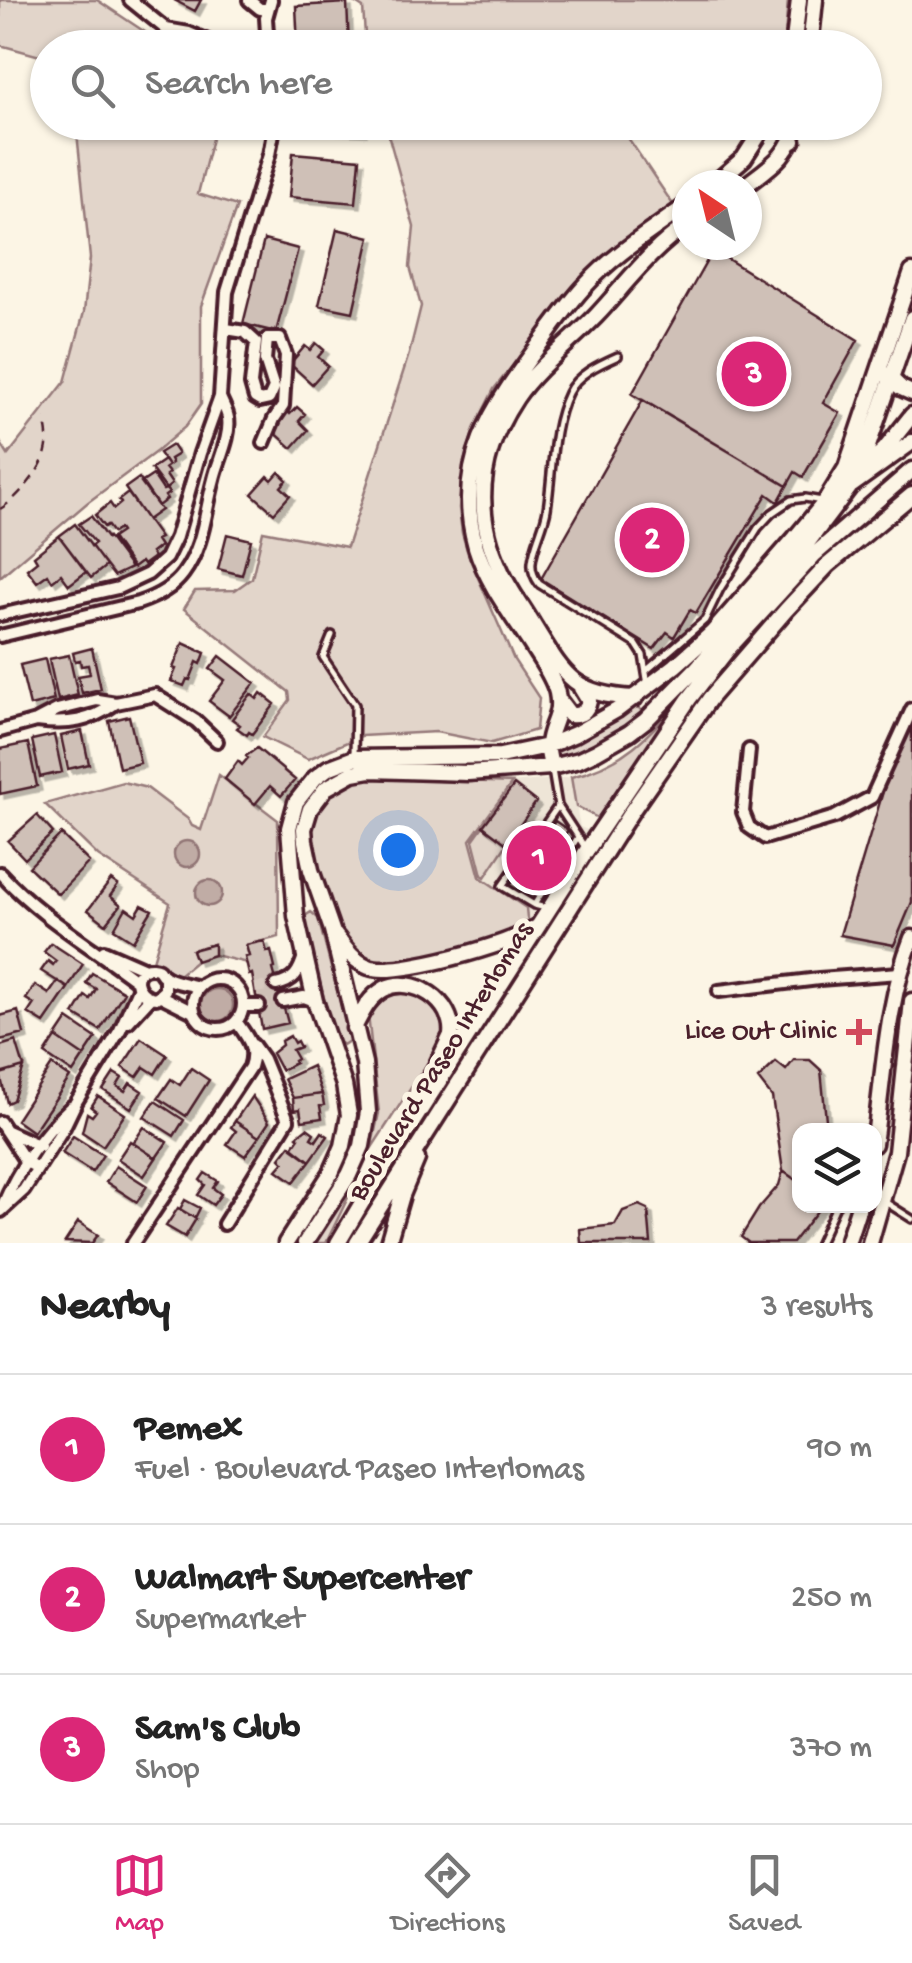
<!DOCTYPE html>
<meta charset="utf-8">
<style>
body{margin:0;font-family:"Gochi Hand",sans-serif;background:#f2f2f2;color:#222}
.controls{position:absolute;right:30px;bottom:30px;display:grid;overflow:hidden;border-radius:20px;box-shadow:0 2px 8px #0004}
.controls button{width:90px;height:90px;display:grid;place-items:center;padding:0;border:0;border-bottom:2px solid #e0e0e0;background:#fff;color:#222;font:50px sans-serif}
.compass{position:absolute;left:672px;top:170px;width:90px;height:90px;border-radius:50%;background:#fff;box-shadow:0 2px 8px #0004;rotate:325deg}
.you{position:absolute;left:398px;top:850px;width:35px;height:35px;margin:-25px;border:8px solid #fff;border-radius:50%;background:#1a73e8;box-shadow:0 0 0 15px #1a73e833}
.badge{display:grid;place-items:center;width:65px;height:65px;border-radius:50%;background:#db2777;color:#fff;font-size:32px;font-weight:700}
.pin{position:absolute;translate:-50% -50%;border:5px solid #fff;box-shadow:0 2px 10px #0006}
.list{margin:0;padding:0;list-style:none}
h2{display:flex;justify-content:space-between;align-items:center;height:130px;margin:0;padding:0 40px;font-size:42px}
h2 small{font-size:32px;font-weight:400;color:#767676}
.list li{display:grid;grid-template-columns:65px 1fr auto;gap:30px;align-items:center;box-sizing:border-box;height:150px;padding:0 40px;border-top:2px solid #e0e0e0}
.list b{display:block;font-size:38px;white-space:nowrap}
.list p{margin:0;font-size:32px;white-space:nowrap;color:#767676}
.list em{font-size:32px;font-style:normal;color:#767676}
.icon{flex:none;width:55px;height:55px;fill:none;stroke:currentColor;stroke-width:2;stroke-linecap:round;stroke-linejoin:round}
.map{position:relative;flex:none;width:912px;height:1243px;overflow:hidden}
.search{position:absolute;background:#fff;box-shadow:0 2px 8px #0004;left:30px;right:30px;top:30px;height:110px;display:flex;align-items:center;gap:25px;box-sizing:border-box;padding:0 35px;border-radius:55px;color:#767676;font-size:38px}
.sheet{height:580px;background:#fff}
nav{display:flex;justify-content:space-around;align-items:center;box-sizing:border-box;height:140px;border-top:2px solid #e0e0e0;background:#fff;font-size:28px;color:#767676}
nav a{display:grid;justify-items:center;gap:5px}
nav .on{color:#db2777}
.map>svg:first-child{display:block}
</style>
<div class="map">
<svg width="912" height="1243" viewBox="0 0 912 1243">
<defs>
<filter id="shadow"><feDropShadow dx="4.5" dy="4.5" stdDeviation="0" flood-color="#0004"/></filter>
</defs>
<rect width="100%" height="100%" fill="#fcf5e5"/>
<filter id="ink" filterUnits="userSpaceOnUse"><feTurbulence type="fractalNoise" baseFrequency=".01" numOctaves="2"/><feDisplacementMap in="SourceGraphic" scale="20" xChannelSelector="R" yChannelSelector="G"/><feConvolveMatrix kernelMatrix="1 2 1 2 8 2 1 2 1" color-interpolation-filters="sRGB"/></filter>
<g filter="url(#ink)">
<path fill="#eee5d7" d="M571,777L580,827L600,835L538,918L530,922L526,908L480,877L470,840L512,783Z"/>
<path fill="#e2d5ca" stroke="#967a7a" stroke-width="2.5" d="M0,0H97L157,40L176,47L48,48L47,58L0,45Z
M351,0H788L784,47L366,48L363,8Z
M76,123H216L198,194L237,206L201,306V404L185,427L157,451L87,503L0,577V442L8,455L65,382L84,312L90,258Z
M385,123H622L620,126L674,206L615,248L581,279L494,389L474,429L463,465L459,508L462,533L469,557L514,660L539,698L536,730L492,743L436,732L361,736L308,759L263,737L290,700L289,692L184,609L195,591L235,590L252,578L263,531L347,547L409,354L421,306L410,267L414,227Z
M685,694L602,820L576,807L571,777C625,764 650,734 685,694Z
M635,707L639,708L644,713L642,722L556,765L553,753L557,748Z
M219,775L278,820L279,937L246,945L249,956L247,963L214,955L213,944L192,950L196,961L179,975L152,964L170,903L98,856L45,804L123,782L147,788L188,819L192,826L201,830Z
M371,777L512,783L470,840L480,877L526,908L527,918L530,922L505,937L389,966C374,965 359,960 348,948C337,935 334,913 328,897C309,840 295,792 371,777Z
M483,826L507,844L485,877L482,875L473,840Z
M311,912L318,918L349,1036V1041L343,1045L335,1040L304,921L305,916Z
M397,993C427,993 432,1000 446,1026L443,1039L371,1149L379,1113L368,1015C376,1002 382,996 397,993Z
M356,1181L326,1243H314Z"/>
<path fill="#c0aca5" stroke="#917474" stroke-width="2.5" d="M174 854a13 13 0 1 1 26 0a13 13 0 1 1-26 0Z
M196 893a13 13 0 1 1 26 0a13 13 0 1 1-26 0Z
M201 1005a16 16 0 1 1 32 0a16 16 0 1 1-32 0Z"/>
<path fill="#cfc0b7" stroke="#4a1f2b" stroke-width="2.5" filter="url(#shadow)" d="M174,0H201L195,11Z
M347,3L349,45L298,47L296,6Z
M333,122H362V131L333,130Z
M293,153L360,159L356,203L289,197Z
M337,229L370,237L353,312L319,305Z
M264,240L298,249L276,332L243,324Z
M713,250L858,340L823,403L840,413L803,477L795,472L787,486L632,394Z
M316,343L324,350L318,357L328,366L312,384L290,364L305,346L310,350Z
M643,400L787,486L778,502L767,494L696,613L690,610L674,637L667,632L654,649L541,579Z
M297,407L305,414L299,421L308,430L292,448L271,429L286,410L290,414Z
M172,445L178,454L170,459L172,463L168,466L159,453Z
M164,460L168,466L165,468L169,473L166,475L172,484L166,489L151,469Z
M279,472L287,480L281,487L290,495L274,513L252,494L268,476L272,480Z
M153,475L163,490L166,489L169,493L165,496L167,499L158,506L141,483Z
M139,478L161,510L147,520L125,488Z
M128,493L160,538L156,540L160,546L151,553L154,557L143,565L141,562L133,568L112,538L121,532L119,529L113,533L107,525L104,527L95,515L110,503L114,509L121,503L119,500Z
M91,516L107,538L108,537L131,568L114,576L91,546L95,543L79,524Z
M75,524L106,566L91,578L59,536Z
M227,534L251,540L242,575L218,569Z
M59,536L86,572L69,585L61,574L52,581L48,574L37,582L27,569L37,561L34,556Z
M183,643L205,653L201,664L197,662L190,680L187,679L184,686L171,681L176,669L173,668Z
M92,648L101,689L82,693L78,676L90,674L88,665L81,666L80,660L75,661L73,653Z
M69,655L78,695L58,700L49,659Z
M220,656L255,683L229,716L209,701L225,680L210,669Z
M45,659L54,700L30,706L20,665Z
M261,693L275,704L252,734L249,732L247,735L237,728L240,725L232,719L251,694L257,699Z
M129,716L140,763L119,768L109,721Z
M912,720V902L894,945L840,935L891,765Z
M82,731L89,764L68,769L61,736Z
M54,735L62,772L40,777L32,740Z
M28,743L37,786L0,794V749Z
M257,748L295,780L281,796L270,786L255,804L225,779L238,761L242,765L248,758L246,756Z
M514,785L536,802L507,844L483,826Z
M37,815L53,833L25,859L8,841Z
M555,821L568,830L524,895L510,886Z
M61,834L89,862L58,894L29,867Z
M111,880L118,885L110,896L121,905L106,924L88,910Z
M142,905L152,910L133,941L114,929L126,908L136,915Z
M264,941L267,952L271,951L275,968L273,969L288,1023L262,1029L252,974L249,975L245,957L249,956L246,945Z
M51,943L83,964L68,988L41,971L48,961L53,965L56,961L44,952Z
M214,944V955L196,961L192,950Z
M92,973L124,992L100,1030L74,1014L85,996L90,999L96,989L86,983Z
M58,981L68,988L44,1023L28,1013L34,1004L26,999L35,985L49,994Z
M18,1011L24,1034L0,1040V1016Z
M68,1019L96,1038L84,1056L56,1037Z
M290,1036L294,1043L297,1041L300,1047L292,1050L297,1059L294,1061L295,1063L281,1070L272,1053L282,1045L281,1041Z
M56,1037L84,1056L73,1073L45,1054Z
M141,1038L167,1055L155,1074L144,1067L137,1077L122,1067Z
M16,1041L24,1067L0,1074V1046Z
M794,1060H810L821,1070L827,1130H800V1183L783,1171L772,1097L758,1079L776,1062L786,1070Z
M52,1065L70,1077L33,1132L16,1120Z
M312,1066L322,1094L293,1098L284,1079Z
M24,1067L13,1100L7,1103L0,1074Z
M191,1068L209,1080L186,1116L158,1098L171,1079L180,1085Z
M114,1073L122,1078L117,1086L125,1091L130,1083L142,1091L131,1108L103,1090Z
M322,1094L324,1105L320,1106L322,1118L302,1121L300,1109L294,1110L293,1098Z
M98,1096L125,1114L103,1146L82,1132L87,1113L92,1116L96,1111L91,1107Z
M252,1096L269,1122L259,1137L235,1121Z
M155,1101L184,1120L174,1136L144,1117Z
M235,1121L259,1137L245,1156L227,1144L236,1131L231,1127Z
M144,1127L167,1142L156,1158L133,1143Z
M307,1128L314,1133L311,1138L316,1141L322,1132L328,1136L310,1161L292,1148L299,1138L297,1136Z
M73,1136L103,1155L92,1172L62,1153Z
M130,1141L156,1158L144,1176L118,1159Z
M290,1145L310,1161L294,1182L277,1170L284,1162L280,1158Z
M116,1166L147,1186L137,1202L106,1182Z
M783,1171L800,1183V1206H821L792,1243H749L741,1237L759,1208L779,1185Z
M205,1173L218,1181L213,1188L221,1194L213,1205L198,1195L205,1185L200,1180Z
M185,1200L200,1208L195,1218L180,1209Z
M639,1205L648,1209L651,1243H581L580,1229L615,1225L623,1211Z
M178,1208L196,1219L185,1237L166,1226Z
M78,1222L98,1235L92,1243L65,1242Z"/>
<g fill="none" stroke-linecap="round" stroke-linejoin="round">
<path stroke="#d8cac0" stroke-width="10" stroke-dasharray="10 5" stroke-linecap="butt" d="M255,988L276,985
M259,1006L283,1001"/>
<defs>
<path id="lane" d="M618,356C600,364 577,374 568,393C551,428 553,471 547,509C544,527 534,544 532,562C531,571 534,577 539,584L636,644L643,655L648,685
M332,635L323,657L355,705L354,755
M646,671L705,620L720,589L758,528L772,513L791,500L805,498L822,501
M552,770L558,806L584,846
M534,905L578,837
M546,908L534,905L502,886L558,806
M885,1202L912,1219
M819,1243L836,1206"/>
<path id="street" d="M130,0L166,29L189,33L224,48
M249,0L260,9H267
M268,48L266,18L271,0
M226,329L245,332L256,342L251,384L255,398L260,401L269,399L274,388L265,360L267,339H280L286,355L283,406L274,419L264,443
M0,615L118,588L148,574L166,558L176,537L200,453L220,397L227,292L269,155L275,122
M0,636L138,603C156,597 172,589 183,574C204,546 205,511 214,479C218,461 231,437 228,418C227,411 222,403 220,397
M37,721C68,725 90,722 116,703
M0,731L36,721L57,710L97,700L116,703L155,695L196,721L217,741
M749,750L743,812L749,827L765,838L835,817L872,797L912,709
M0,873C39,916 91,946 137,981
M104,951L145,969
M165,977V990L156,998C132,996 131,967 152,968C163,969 157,972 165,977C174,983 189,984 198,987
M193 1004a25 25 0 1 1 50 0a25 25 0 1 1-50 0Z
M276,985C294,981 299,973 304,956
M719,991L819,979L900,973
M161,996L193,1012
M283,1001L304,997L315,1001
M243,1006H259
M128,1022L150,998
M0,1122L26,1162L32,1165
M5,1130L40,1146
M2,1207C18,1170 42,1134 71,1107
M1,1211L24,1190L64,1127L76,1102L120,1030L138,989
M224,1224L288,1120L263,1059L253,1045
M133,1243L250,1067C257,1047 247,1037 236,1021"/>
<path id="secondary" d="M793,48L799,0
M810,48L815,0
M764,128C779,123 787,127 793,141
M713,185L744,158L767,122
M746,185C771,166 790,155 797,122
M886,374L901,388L912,393
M869,464L885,449L912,415
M852,485L912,442
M635,698C571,695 563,673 532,623C522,606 509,589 501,571C472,511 480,452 516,398C537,367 570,343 596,316C626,284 650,250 687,225
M558,699L570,715C581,716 587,711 589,701L581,688
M551,767C550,760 547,752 548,745C549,725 562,717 557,693C553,676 541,661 532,646C512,615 487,583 476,547C452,464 492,408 539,345C554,325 569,303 586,285C614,254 653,230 687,205
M335,935C344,947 354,962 369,967C396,977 512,944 537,927
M354,1028C362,1013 368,998 384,989C413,974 455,1002 451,1035L425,1090
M874,1144C884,1075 886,1003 912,938
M286,1243L331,1173L343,1146L349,1115L344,1085L315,1001L296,916L289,828L296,802L315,778L328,768L354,758L500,756L547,746L575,734L617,710L675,666L712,633L795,538L825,502L846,468L912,272
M305,1243L349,1175L362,1146L368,1112L364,1063L332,930L311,870L305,841L304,829L310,809L326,788L353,773L370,770L468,773L551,767L579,760L596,752L629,733L646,720L697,668L805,546L849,488L865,455L912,318
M338,1243L370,1189L587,850L689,699L728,649L814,555L912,470
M357,1243L631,812L710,698L786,610L828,565L912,495
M388,1243L402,1195L417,1159
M847,1243L859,1206
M870,1243L896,1152L912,1001"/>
</defs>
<use href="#lane" stroke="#4a1f2b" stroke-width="12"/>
<use href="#street" stroke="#4a1f2b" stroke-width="18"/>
<use href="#secondary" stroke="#4a1f2b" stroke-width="21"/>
<path stroke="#4a1f2b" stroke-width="2.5" stroke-dasharray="10 8" stroke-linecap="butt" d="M0,509C16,500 43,469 46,451C49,441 46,427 44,418"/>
<use href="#lane" stroke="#fcf5e5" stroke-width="5"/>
<use href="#street" stroke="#fcf5e5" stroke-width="10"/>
<use href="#secondary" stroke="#fcf5e5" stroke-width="14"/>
</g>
</g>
<path fill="#d1495b" stroke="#fcf5e5" stroke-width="4" d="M854 1017h10v10h10v10h-10v10h-10v-10h-10v-10h10z"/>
<g text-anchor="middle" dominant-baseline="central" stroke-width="10" stroke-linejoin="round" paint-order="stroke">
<g font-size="28" fill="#4a1f2b" stroke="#fcf5e5" text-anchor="end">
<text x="836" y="1032">Lice Out Clinic</text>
</g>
<g font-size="28" fill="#4a1f2b" stroke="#fcf5e5">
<text transform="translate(442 1062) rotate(-58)">Boulevard Paseo Interlomas</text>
</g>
</g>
</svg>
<div class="controls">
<button><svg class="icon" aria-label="layers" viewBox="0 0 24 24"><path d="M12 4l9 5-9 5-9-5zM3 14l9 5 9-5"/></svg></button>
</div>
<svg class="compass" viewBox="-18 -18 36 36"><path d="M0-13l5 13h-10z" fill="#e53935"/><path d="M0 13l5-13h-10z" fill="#767676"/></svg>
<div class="you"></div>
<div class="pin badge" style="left:539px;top:858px">1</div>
<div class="pin badge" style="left:652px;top:540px">2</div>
<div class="pin badge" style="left:754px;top:374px">3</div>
<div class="search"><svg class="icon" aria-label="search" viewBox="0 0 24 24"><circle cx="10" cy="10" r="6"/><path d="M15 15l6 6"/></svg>Search here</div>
</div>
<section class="sheet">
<h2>Nearby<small>3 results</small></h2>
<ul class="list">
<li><span class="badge">1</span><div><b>Pemex</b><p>Fuel · Boulevard Paseo Interlomas</p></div><em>90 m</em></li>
<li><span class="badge">2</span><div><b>Walmart Supercenter</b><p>Supermarket</p></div><em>250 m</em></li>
<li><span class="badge">3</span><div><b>Sam's Club</b><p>Shop</p></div><em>370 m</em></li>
</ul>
</section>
<nav>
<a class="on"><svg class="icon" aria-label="map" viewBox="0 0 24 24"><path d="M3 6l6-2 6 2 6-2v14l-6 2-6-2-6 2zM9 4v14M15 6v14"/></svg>Map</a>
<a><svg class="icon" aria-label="directions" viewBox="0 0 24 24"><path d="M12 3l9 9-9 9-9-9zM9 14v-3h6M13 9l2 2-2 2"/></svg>Directions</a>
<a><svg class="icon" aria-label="saved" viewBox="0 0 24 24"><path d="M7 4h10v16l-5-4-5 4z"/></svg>Saved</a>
</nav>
